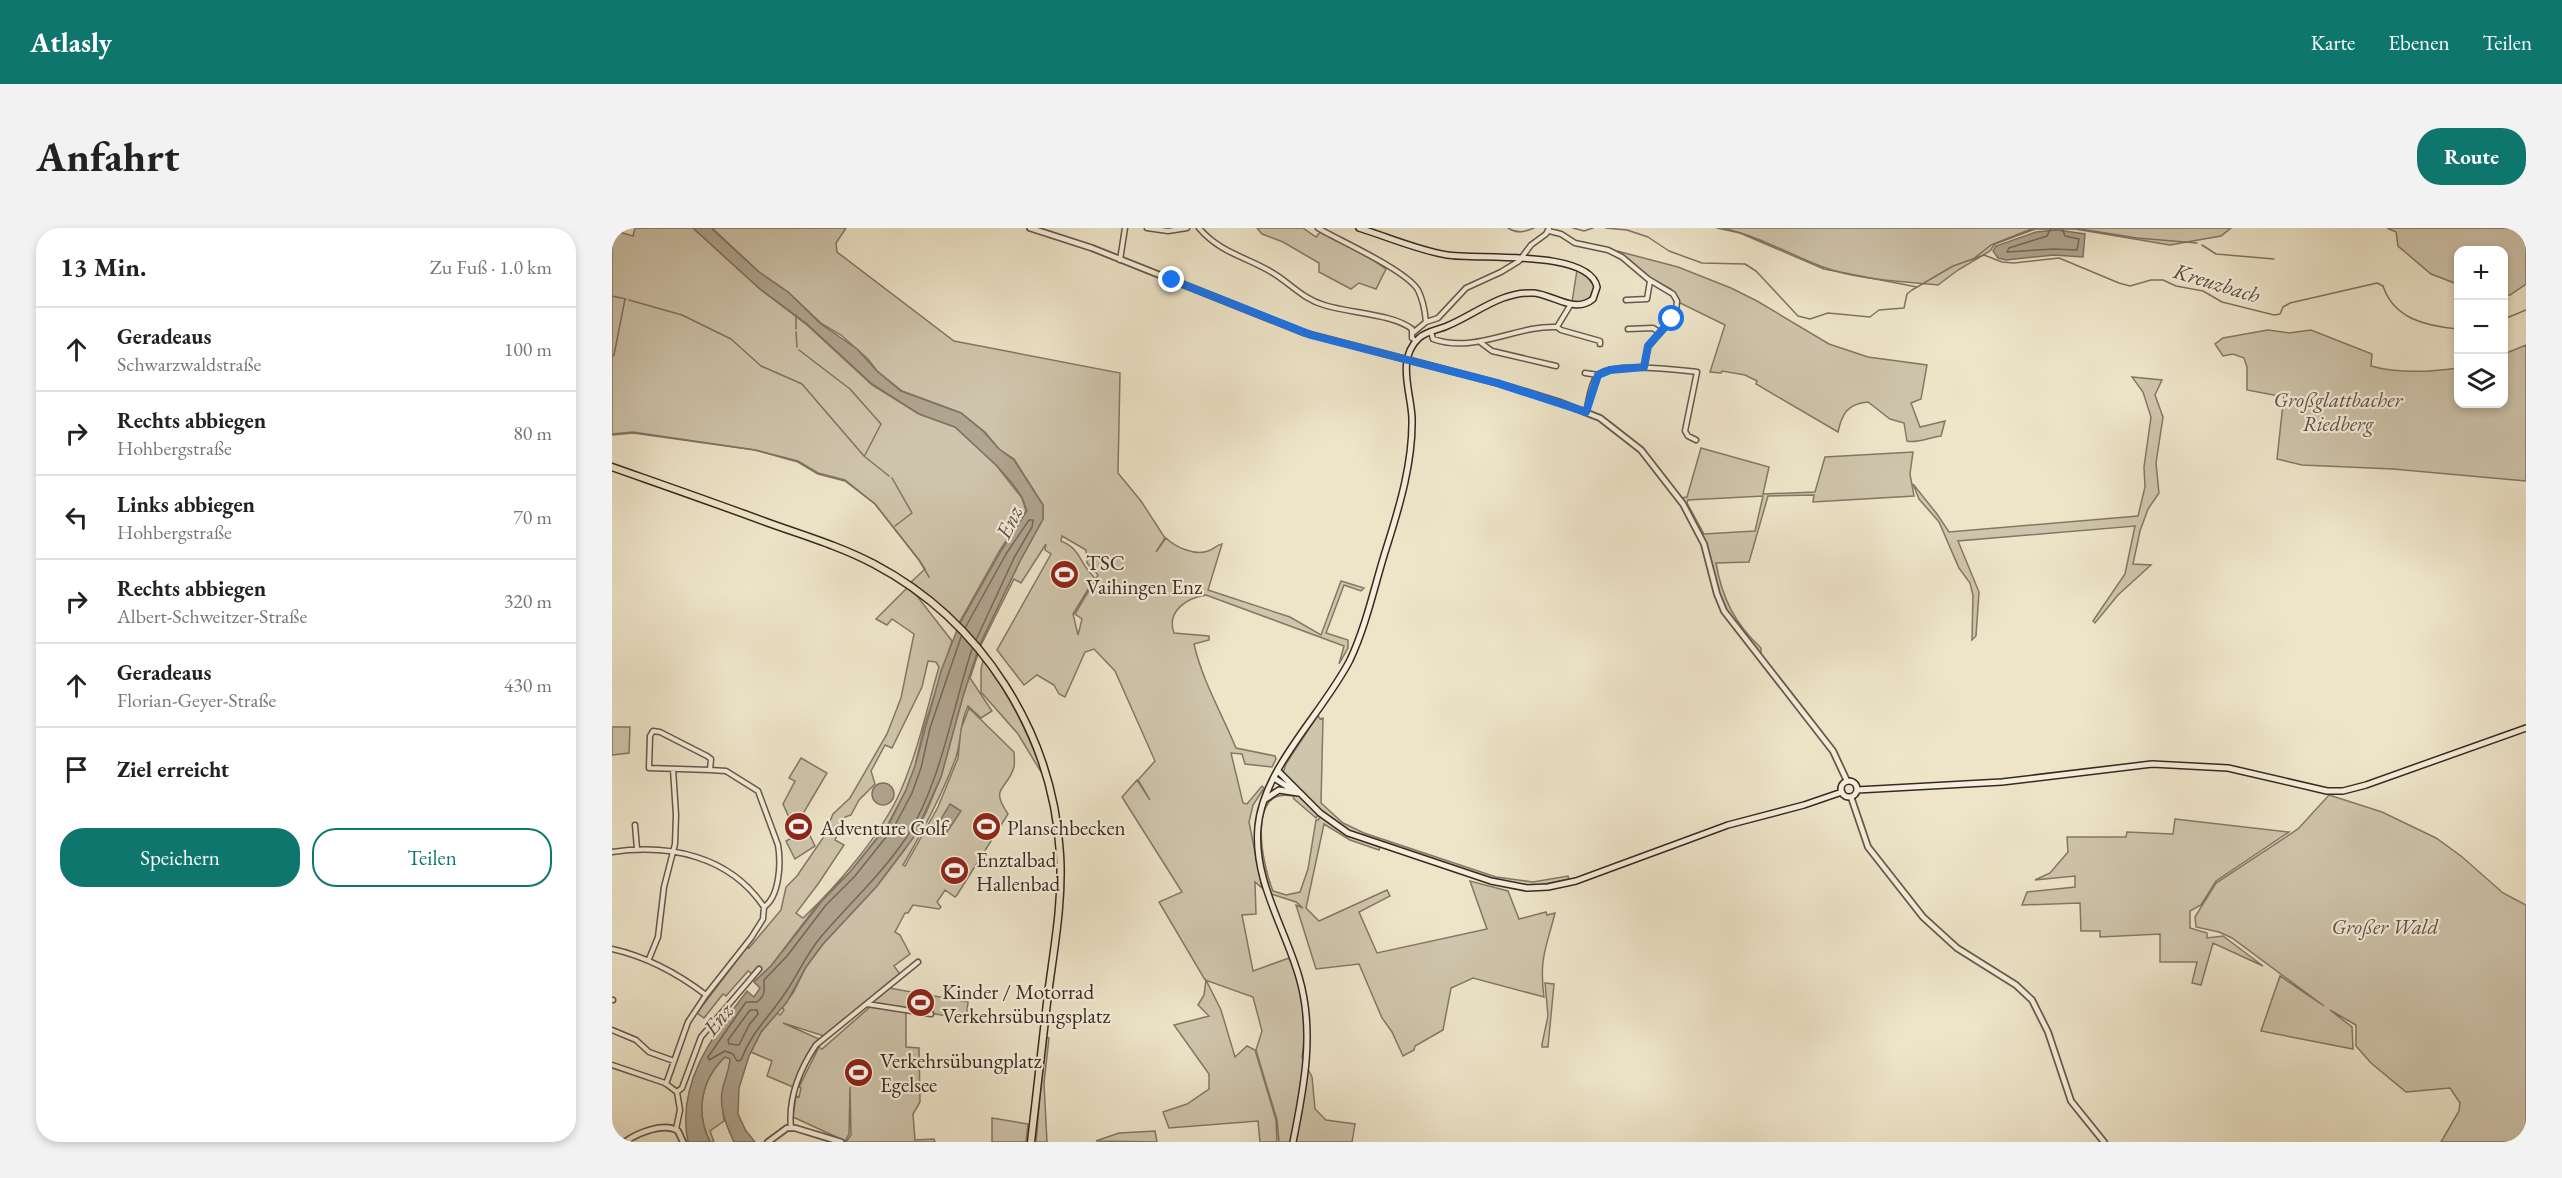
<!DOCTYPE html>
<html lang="de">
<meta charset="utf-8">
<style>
body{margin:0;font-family:"EB Garamond",serif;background:#f2f2f2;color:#222}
.controls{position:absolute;right:18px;top:18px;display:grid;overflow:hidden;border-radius:12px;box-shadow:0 3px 9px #0003}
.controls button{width:54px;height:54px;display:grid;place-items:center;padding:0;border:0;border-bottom:2px solid #e0e0e0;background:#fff;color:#222;font:30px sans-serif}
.stop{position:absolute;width:18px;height:18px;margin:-14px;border:4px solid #1a73e8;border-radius:50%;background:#fff}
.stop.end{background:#1a73e8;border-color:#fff;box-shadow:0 2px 6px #0008}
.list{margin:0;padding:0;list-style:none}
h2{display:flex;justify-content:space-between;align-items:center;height:78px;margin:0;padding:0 24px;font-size:26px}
h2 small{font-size:20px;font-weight:400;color:#767676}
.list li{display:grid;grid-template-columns:39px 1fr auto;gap:18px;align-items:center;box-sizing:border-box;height:84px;padding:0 24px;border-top:2px solid #e0e0e0}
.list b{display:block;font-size:22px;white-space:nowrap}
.list p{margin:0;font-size:20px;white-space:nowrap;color:#767676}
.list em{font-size:20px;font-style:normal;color:#767676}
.actions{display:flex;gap:12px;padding:18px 24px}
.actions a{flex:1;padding:14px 0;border:2px solid #0f766e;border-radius:24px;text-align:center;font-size:21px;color:#0f766e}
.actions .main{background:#0f766e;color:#fff}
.icon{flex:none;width:33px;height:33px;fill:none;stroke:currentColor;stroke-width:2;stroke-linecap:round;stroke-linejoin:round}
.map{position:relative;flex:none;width:1914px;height:914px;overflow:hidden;border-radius:24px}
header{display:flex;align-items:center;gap:36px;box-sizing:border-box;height:84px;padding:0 30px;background:#0f766e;color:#fff}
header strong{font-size:28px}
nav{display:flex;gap:33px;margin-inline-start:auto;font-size:21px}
.intro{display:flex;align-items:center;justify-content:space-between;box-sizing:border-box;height:144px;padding:0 36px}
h1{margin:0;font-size:42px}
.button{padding:15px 27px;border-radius:24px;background:#0f766e;color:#fff;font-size:21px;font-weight:700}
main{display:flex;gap:36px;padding:0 36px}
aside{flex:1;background:#fff;border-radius:24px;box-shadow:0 3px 9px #0003}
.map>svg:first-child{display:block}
</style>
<header>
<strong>Atlasly</strong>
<nav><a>Karte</a><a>Ebenen</a><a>Teilen</a></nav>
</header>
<div class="intro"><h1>Anfahrt</h1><a class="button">Route</a></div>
<main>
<aside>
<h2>13 Min.<small>Zu Fuß · 1.0 km</small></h2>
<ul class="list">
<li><svg class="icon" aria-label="ahead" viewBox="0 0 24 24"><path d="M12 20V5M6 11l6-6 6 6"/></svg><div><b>Geradeaus</b><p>Schwarzwaldstraße</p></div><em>100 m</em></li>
<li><svg class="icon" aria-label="right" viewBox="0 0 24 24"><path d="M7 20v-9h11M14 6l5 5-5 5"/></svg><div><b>Rechts abbiegen</b><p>Hohbergstraße</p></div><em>80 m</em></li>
<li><svg class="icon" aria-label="left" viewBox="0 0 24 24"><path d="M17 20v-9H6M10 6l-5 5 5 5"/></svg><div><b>Links abbiegen</b><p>Hohbergstraße</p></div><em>70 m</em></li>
<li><svg class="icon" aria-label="right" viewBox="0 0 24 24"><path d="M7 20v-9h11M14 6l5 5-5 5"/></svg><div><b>Rechts abbiegen</b><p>Albert-Schweitzer-Straße</p></div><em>320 m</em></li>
<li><svg class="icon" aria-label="ahead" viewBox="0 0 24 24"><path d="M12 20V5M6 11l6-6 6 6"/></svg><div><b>Geradeaus</b><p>Florian-Geyer-Straße</p></div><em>430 m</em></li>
<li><svg class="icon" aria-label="arrive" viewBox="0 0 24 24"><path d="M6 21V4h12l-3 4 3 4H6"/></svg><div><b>Ziel erreicht</b></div></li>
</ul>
<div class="actions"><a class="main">Speichern</a><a>Teilen</a></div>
</aside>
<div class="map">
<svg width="1914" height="914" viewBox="0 0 1914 914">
<rect width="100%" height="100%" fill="#eee5c9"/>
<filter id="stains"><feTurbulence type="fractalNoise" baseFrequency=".00333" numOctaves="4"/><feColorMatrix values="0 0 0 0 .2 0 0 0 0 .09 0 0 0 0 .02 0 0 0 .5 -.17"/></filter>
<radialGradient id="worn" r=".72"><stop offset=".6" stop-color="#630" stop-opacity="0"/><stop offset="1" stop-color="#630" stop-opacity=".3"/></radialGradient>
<path fill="#cfc5ac" stroke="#847766" stroke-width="1.5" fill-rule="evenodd" d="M23,0H81L148,61L195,97L260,157L307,186L343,199L384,237L410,270L414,283L388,322L347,395L298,355L313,341L307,332L263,276L233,252L206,245L186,233L143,222L21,204L0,206V2L21,8Z
M100,0H234L224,15L225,24L342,113L508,145L506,245L529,273L553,310L544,324L554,310C563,319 583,328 596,323C602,321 604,317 610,316L596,362L678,389L709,407L729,353L752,360L749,363L732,357L714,405L736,412V420L727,436L732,418L594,367C575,370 554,383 562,405L597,408V412L582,416C590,452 610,486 624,520L663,528L664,531L660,539L633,536L630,526L619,525L631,575L635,576L650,558L652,560L641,577L637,594L650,660L643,654L644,686L630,687L641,743L677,730L685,747L694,798L690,830L700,849L703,881L714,892L743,896L740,914H667L665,892L644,822L650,803L641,769L593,752L547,674L570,664L510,569L525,552L538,572L526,552L543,533L503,443L482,421L473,424L453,469L447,466L442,457L425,447L412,457L385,422L439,326L433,322L434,316L409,355L402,351L369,417L358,450L380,483L369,490L356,478C346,498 350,515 343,532C329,569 311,603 291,637L293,638L326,579L346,530L349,501L357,480L402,524C402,528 403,534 402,539C395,563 377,558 396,586L345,667L343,669L333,662L325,674L329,679L327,681L301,677L296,685H293L283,704L288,707L298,726L282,738L288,746L212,808L171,795L207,811L195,827L181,859L155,848L160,833L139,824L149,804L165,785L168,787L172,782L170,779L181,765L194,739L211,716L265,658L293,621L314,585L329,549L351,468L368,416L408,333L431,291V277L402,231L387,221L373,204L349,185L290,163L265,143L256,131L229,107L210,96L176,64L147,44ZM450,308L474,322L475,335L486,347L463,386L470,391L466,407L461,386L483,350C467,337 471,322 449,313Z
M645,0H691L704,9L709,3L752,26L774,41L764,61L747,55L739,61L707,44V35L671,14L650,6Z
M1111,0H1619L1609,8L1558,17L1463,1H1423L1383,16L1378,23L1346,42L1326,57C1288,53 1246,52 1211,39C1177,26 1146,8 1111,0Z
M1775,0H1914V56L1898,67H1892V22H1846V57L1845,56L1819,46L1786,18L1784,4Z
M1005,23L1066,39L1119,60L1145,73L1217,116L1256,129L1315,137L1309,171L1299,175L1308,199L1333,193L1329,208C1318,209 1305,216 1295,213L1292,195L1278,191L1256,174C1235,176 1230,186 1226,204L1144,156L1145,153L1133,147L1110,143L1109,145L1098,144L1113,97L1068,75L1059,61L1037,49Z
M965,42L974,46L982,58L981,66L973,74H960Z
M1656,102L1677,105L1699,102L1760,126L1759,138C1787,146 1818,144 1846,140V176H1892V126L1914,117V253L1781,241L1690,237L1665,231L1672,167L1667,168L1635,162V139L1632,130L1621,126L1611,128L1603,116L1611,110Z
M1520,149L1550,152L1543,167L1551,189L1544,235L1547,265L1536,281L1528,303L1521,336L1539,337L1506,367L1483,395L1481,393L1513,346L1523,298L1346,313L1367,364L1364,408L1360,412L1361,367L1358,355L1347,340L1327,294L1307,271L1301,256L1325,286L1337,304L1526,288L1533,259L1532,239L1539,189L1531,164Z
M1089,220L1157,239L1151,266L1203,264L1213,229L1301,224L1298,246L1302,268L1201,274L1202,267L1156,268L1137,334L1104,335C1110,370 1123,396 1149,420V427L1112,381L1093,315L1069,270L1075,269ZM1151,268L1143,303L1092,306L1075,275L1076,272Z
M295,360L305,368L340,413L312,499L303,538L294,562L276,596L238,644L209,672L159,738L143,753L141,751L143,748L136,743L114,768L111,766L92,790L85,785L135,719L137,720L169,682L174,659L185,648L211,610L221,586L238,570L275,506L289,470L302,406L280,391L275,397L264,391ZM316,433L324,434L327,439C315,480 306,523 289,562C270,606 225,658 191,690L184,685L206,656L232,617L223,612L233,589L239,587L247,572L263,556L259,543L273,517L280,520L310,459Z
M371,432C398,466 414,502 430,542L429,544L406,506L369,464V442Z
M706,487L708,491L711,490L709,575L731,595L752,605L884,649L921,654L956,648L957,651L923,658L894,655L737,604L713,587L671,545L674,536Z
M0,499H18L17,525L0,527Z
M189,530L215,545L189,589L203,618L183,631L174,613L185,607L171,576L183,553L177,550Z
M667,564L685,566L706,587L704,590L682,571L681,568C633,558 651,639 661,663L674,667L688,664L696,641L704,592H706L709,588L727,602L768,619L767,622L738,612L712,596L694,680L707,693L775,662L778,668L747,684L765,725L875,701L858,653L896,663L907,691L934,684L935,687L943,685C934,721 927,730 932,769L861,750L839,760L831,802L803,818L802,822L791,828L780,804L770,790L747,736L704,741L684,677L691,680L684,674L659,666C650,636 633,584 667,564Z
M1717,567L1770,584L1824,610L1849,628L1891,665L1914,677V914H1829L1847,883L1848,875L1838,860L1794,864L1759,835L1744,818V797L1718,782L1740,799L1741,821L1649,803L1668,748L1712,778L1620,710L1607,704L1584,699L1583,689L1604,655L1686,601Z
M1563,591L1677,604L1604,653L1589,677L1578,683V700L1595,705V710L1611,708L1651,738L1601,715L1589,757L1580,755L1585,734H1548V706L1488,709V703H1469L1468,675L1410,677L1415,664L1463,659V648L1423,652L1438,645L1456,624L1455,609H1514L1515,604L1561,606Z
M594,752L609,782L623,829L635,818L643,822L664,892L665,914H648L646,893L557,900L551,884L575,876L597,861V846L562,797L597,788L586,777L592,767Z
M933,755L942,756L936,819H930V816L936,788Z
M277,760L356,774L354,791L263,776L261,773Z
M258,779L294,783V819L307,820L308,874L301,886L303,912L322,911L323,914H234L239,907L238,859L237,906L233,913L181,889L184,868L187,869L189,860L187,859L207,819L210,821Z
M433,809L437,810L432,855L435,914H424Z
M113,829L118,830L117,845L110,867L112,893L98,903L102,914H98C83,884 89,852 113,829Z
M380,890L416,896L414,914H380Z
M543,903L545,914L484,913L507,905Z"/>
<path fill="#b0a590" stroke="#807364" stroke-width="1.5" d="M81,0H99L147,44L176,64L209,96L245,121L265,143L289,163L349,185L372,204L387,221L402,232L431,277V291L408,333L368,416L351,468L329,549L301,610L265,658L211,716L194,739L175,774L149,804L137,828L127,860L126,886L134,903L143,914H122C114,897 106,878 111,859C114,848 117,842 118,831L113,829C89,852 83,884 98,914H76C64,854 101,808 135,763L142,769L148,760L142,754L159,738L210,673L238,644L277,596L294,562L303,538L329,443L347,397L389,323L415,283L410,269L400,255L384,237L343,199L307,186L260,156L195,96L148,61Z
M1445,2L1473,6L1471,29L1442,27L1394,32L1386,30L1381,23L1384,18L1424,4Z
M260 566a11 11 0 1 1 22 0a11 11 0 1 1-22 0Z
M338,576L349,583L333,607L323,601Z"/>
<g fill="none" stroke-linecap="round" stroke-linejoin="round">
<path stroke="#746758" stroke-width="1.5" d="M1439,0L1435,8L1397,20L1395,24L1441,21L1465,22L1467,11L1453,8L1450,0
M353,400L394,326L417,292H421L420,299L402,330L364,412
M349,409L318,500L309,540L300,565L282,599L243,648L214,677L175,728L152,752C152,762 154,767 145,774H134L96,829L97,832L113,823L121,826L125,833L129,832C140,803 155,792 171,768C185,749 193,728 208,710C236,677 269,647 294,610C329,555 340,482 360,421
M138,782H145L146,786L137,797L127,817L117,816L116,812Z"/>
<path stroke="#807364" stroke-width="1.5" d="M896,0C906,6 912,4 922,0
M961,0L972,3L981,0
M994,0L1015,2L1036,9L1057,23L1090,35L1133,36L1144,43L1186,88L1198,91L1216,85L1258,89L1267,82L1292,80L1295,66L1300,62L1341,38L1372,27L1390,34L1402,35L1447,30L1507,55L1518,58L1539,52H1551L1564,58L1591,63L1610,74L1662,87L1668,86L1671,79L1678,75L1765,55L1771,58C1782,91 1814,98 1846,101
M1105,0L1128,5L1212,41L1305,59
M1462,0L1525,10L1585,15
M1590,17L1604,26L1662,31
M1360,32L1379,17L1422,0
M0,68L14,71
M17,72L70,87L119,111L149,138L190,156L252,228L277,248
M1892,91L1914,82
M184,101V87
M184,104L185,119
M187,122L238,161L269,196L253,227
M0,128L2,127L13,71
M0,207L21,205L143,222L186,234L206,246L233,253L263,276L307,332L317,349
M280,250L300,285L283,298"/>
<defs>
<path id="minor" d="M535,0L556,3L575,0
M587,0C608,25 635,29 661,45C679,56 691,71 712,77C736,85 782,86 800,101V110L804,113
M706,0C728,13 794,42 806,62C811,72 813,83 814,94
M937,3L949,6L963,15L996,22L1010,29L1036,51L1061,66L1065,73L1064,85L1036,119L1032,139
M508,32L513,0
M1014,72L1035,71L1038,53
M945,99L949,102L988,113V116
M1016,101L1041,100L1047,104
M802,104L814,94L826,90L854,60L889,44L907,33L919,17L934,6L937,0
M819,104L821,111C863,126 904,97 945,99L959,76
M868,114L880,123L944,138
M973,145L986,147
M974,184C977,173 978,157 985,148C997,133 1067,142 1085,144L1073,203L1076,208L1084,212
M23,597L25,621
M0,624C57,616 117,627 152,679
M0,721C36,729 65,745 94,767
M37,731L46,709L52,659L63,616L64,587L61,541
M0,772H1
M255,776L319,786
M0,802L24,812L37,824L62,833
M0,837L53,855L65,864
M54,856L76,794L94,767L139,710L151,691L152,679C168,668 169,634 166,617L146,563L114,543L98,542L99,531L95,528L48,504L41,503L38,508L37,540L98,542
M65,864L70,860L89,809L147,741
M179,900C176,871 188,841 204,817L306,734
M64,901L68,882L65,864"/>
<path id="tertiary" d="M418,0L480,20L693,105L885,155L947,174L988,190L1029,222L1071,276L1092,316L1105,366L1112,383L1221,523L1235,553
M1239,569L1256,619L1311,689L1345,720L1404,757L1420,772L1436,804L1459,873L1492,914
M13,914C25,905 52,894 66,903L71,914
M156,914L175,900H183L229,914"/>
<path id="secondary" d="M666,543L708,585L736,605L879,653L915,660L936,659L964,653L1116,597L1192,577L1230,564
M662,550L679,561
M1229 561a8 8 0 1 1 16 0a8 8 0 1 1-16 0Z
M1245,562L1390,554L1540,536L1616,540L1715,563H1731L1754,557L1914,500
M652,572L667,562L686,565
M681,914C692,860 703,803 687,749C673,700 641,652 646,599C651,540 711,485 738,432C755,396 763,355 775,318C788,277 801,233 800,190C799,164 784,131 807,110C815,103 826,102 835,98C864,86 889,63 922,65C942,67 963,86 981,71L985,59C977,21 866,32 835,27C805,22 776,9 747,0"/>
<path id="primary" d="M0,239C51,257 103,275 154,294C190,307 228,318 262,336C370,393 441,505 448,626C451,673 442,720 436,766C430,815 425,865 419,914"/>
</defs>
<use href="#minor" stroke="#66584b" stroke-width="7"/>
<use href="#tertiary" stroke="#66584b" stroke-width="8"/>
<use href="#secondary" stroke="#382921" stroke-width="8"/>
<use href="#primary" stroke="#382921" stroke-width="9"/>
<use href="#minor" stroke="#f4eedc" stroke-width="4"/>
<use href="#tertiary" stroke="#f4eedc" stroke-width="4.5"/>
<use href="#secondary" stroke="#f4eedc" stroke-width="5"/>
<use href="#primary" stroke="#eee5c9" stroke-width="6"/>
</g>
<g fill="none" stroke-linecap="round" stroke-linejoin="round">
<path stroke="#1a73e8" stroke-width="8" d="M560,52L699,107L885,155L974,184L986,147L998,142L1032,139L1036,118L1060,91"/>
</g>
<defs>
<symbol id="stadium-disc" viewBox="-11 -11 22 22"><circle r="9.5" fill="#8f2418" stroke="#f4eedc"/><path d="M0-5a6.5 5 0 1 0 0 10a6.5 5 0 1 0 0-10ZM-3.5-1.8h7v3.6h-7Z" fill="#fff"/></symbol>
</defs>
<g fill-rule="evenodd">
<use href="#stadium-disc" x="436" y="330" width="33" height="33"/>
<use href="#stadium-disc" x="170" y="582" width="33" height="33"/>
<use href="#stadium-disc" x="358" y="582" width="33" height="33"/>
<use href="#stadium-disc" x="326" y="626" width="33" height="33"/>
<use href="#stadium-disc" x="292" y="758" width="33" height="33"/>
<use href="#stadium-disc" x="230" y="828" width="33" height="33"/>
</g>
<g text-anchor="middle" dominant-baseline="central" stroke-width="4.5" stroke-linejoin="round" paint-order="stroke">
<g font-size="21" font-style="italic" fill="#5e5044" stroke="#f4eedc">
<text x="1726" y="171">Großglattbacher<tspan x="1726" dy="24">Riedberg</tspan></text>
<text x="1773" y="698">Großer Wald</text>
</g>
<g font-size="21" fill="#382921" stroke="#f4eedc" text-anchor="start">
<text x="474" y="334">TSC<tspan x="474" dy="24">Vaihingen Enz</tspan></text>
<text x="208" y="599">Adventure Golf</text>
<text x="395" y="599">Planschbecken</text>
<text x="364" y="631">Enztalbad<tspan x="364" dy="24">Hallenbad</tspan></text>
<text x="330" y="763">Kinder / Motorrad<tspan x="330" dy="24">Verkehrsübungsplatz</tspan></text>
<text x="268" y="832">Verkehrsübungplatz<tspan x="268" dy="24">Egelsee</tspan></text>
</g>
<g font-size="22" font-style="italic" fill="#5c4e42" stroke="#f4eedc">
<text transform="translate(1605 55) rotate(17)">Kreuzbach</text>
<text transform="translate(397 294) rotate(-65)">Enz</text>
<text transform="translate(106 791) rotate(-51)">Enz</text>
</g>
</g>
<rect width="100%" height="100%" filter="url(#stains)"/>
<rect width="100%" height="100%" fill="url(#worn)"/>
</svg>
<div class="controls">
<button>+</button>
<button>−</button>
<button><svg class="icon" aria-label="layers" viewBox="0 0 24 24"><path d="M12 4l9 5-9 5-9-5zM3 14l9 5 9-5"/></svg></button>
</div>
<div class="stop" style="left:1060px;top:91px"></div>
<div class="stop end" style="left:560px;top:52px"></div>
</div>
</main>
